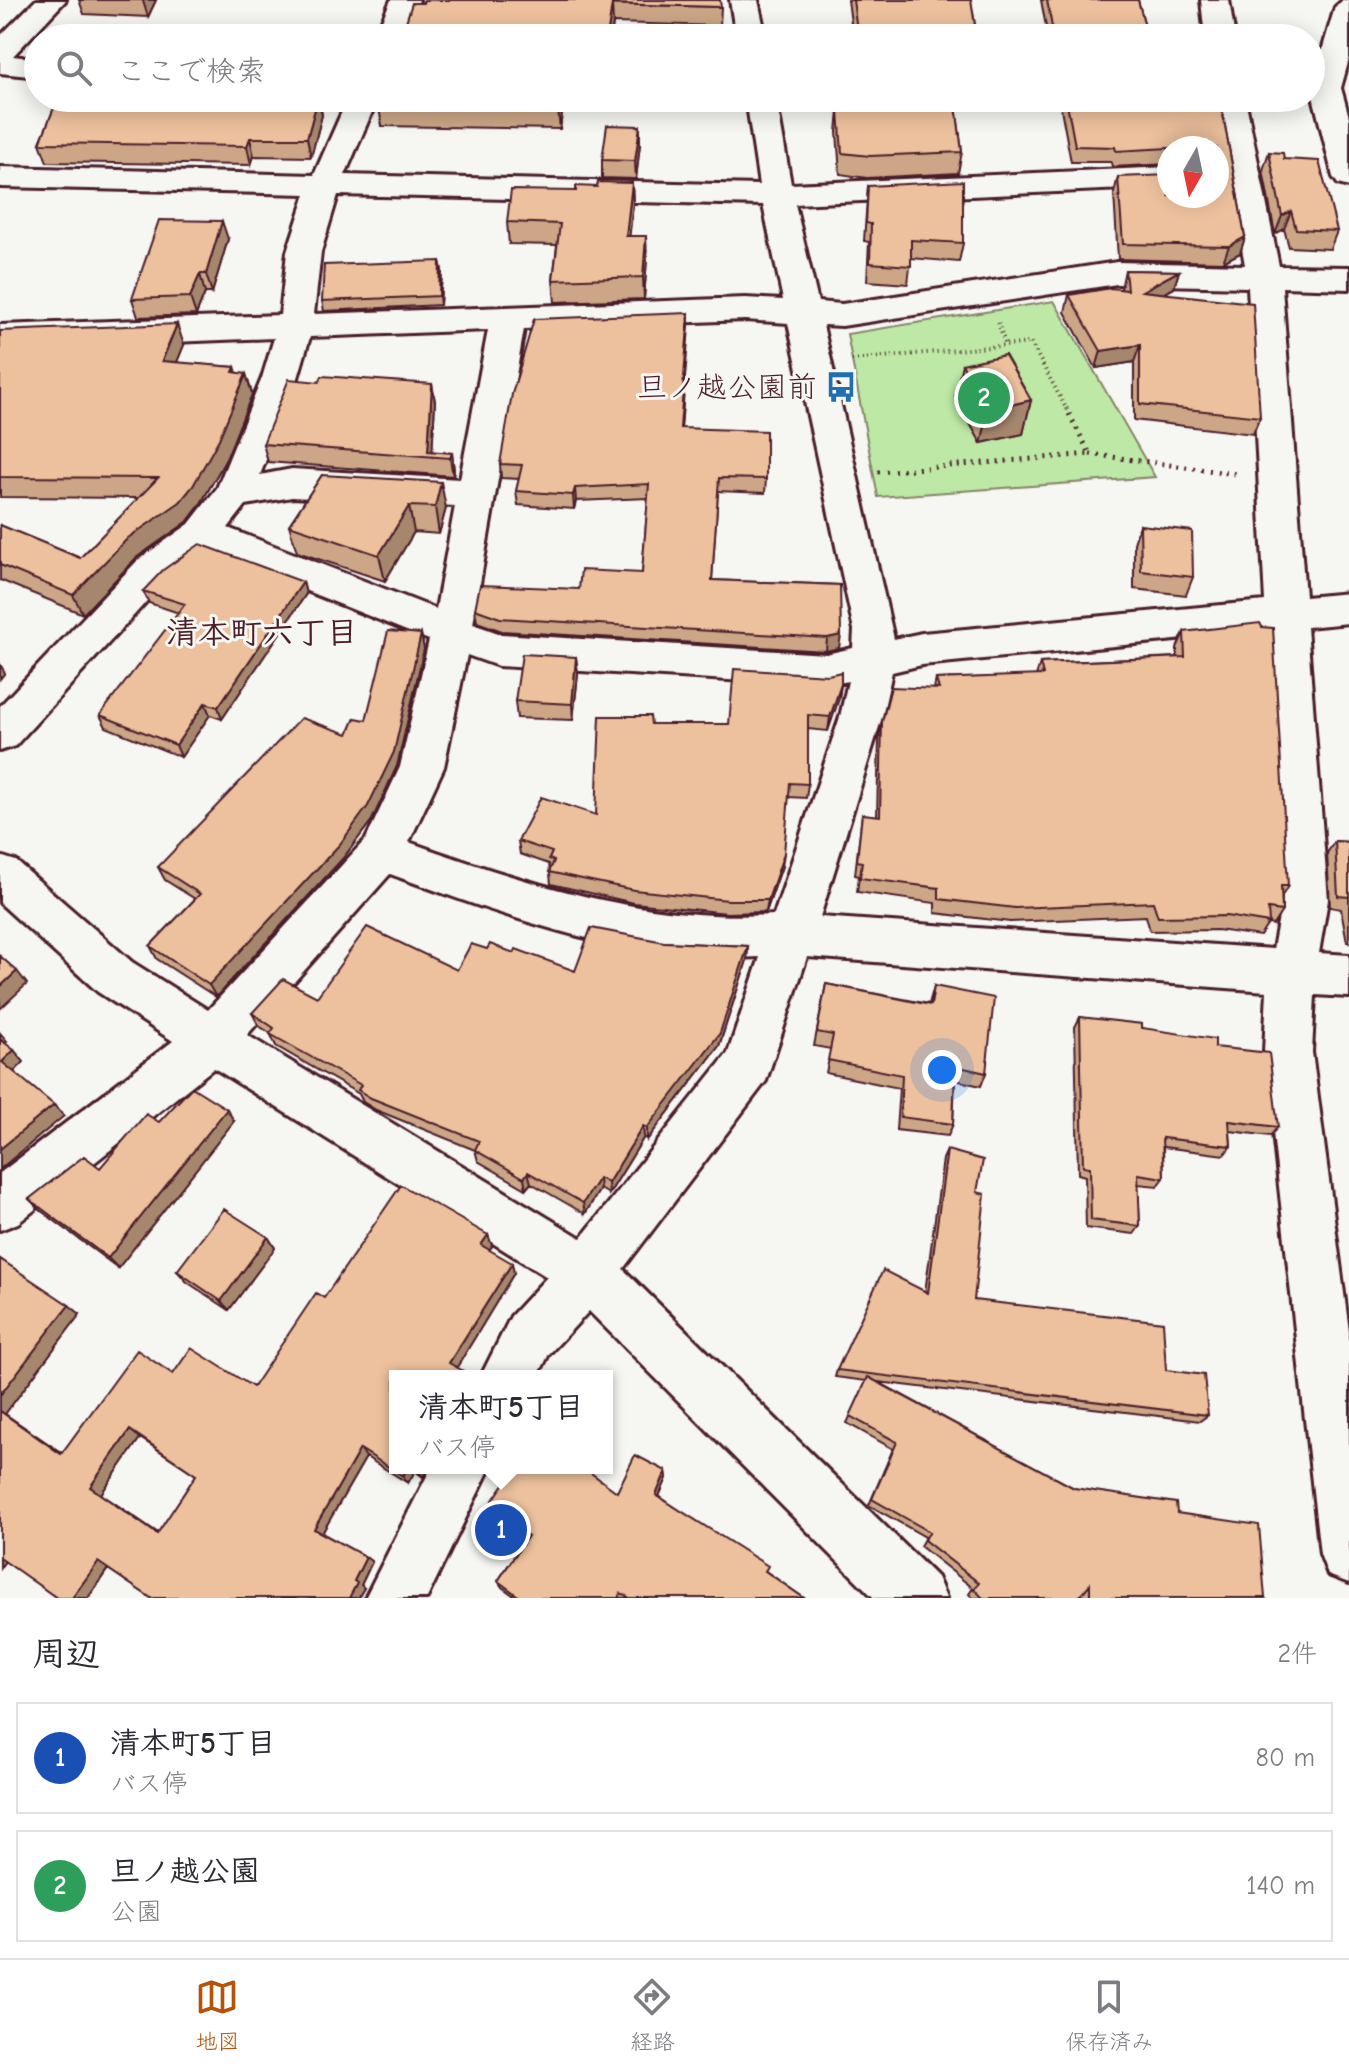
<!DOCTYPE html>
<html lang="ja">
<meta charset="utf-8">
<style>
body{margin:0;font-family:"Comic Neue","Klee One",sans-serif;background:#f7f7f7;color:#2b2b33}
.compass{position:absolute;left:1157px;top:136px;width:72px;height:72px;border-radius:50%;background:#fff;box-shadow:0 4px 20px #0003;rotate:189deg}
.you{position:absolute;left:942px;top:1070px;width:28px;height:28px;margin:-20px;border:6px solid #fff;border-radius:50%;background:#1a73e8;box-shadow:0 0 0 12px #1a73e833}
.badge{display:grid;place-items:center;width:52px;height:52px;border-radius:50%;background:#b45309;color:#fff;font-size:26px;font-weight:700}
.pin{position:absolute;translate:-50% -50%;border:4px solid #fff;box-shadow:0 2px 8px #0006}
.popup{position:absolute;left:389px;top:1370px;width:224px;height:104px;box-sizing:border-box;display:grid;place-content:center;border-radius:0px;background:#fff;filter:drop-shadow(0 2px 6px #0005);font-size:26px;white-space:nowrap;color:#7c7c81}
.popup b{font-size:30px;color:#2b2b33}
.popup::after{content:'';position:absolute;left:50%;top:100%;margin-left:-16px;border:16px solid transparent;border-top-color:#fff}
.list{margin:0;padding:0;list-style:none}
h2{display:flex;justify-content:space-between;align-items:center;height:104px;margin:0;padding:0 32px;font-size:34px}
h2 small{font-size:26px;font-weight:400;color:#7c7c81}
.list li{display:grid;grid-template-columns:52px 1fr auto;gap:24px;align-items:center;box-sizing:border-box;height:112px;margin:0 16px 16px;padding:0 16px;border:2px solid #e1e1e2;border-radius:0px}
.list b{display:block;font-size:30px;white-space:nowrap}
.list p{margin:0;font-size:26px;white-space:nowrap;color:#7c7c81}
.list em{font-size:26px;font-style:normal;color:#7c7c81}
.icon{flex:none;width:44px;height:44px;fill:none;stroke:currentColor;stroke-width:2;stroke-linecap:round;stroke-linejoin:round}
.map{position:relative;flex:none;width:1349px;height:1598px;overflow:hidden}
.search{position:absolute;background:#fff;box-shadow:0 4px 20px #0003;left:24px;right:24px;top:24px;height:88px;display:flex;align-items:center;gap:20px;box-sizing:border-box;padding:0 28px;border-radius:44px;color:#7c7c81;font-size:30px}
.sheet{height:360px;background:#fff}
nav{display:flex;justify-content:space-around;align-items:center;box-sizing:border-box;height:112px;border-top:2px solid #e1e1e2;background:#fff;font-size:22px;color:#7c7c81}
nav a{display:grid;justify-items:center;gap:4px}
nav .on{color:#b45309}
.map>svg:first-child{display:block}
</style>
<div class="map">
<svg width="1349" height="1598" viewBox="0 0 1349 1598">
<rect width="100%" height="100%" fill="#f6f6f2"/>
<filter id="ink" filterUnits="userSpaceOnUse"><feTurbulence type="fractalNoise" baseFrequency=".0125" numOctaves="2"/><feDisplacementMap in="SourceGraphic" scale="16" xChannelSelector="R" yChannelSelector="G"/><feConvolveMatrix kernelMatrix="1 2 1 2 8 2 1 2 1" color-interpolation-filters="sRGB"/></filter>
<g filter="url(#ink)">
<path fill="#bde8a5" stroke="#848468" stroke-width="2" d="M1054,301L1155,477L878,497L847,334Z"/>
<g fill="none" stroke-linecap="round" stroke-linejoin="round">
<defs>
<path id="minor" d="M36,0H66L13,56L38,59V77L0,73V36Z
M391,0H419L404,38H374Z
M730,0H758L766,38H736Z
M1201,0H1229L1235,38H1205Z
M1343,0H1349V59L1341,88L1349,117V187L1338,184L1333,177L1311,88L1335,7Z
M348,98H378L345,175L759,185L746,98H776L791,184L1169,167V187L795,204L818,302L842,304L1117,262L1245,265L1215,98H1245L1279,266L1349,267V289L1282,287L1305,597L1349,593V623L1307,627L1328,900L1319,953L1349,955V997L1315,995L1312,1052L1349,1331V1583L1328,1575L1320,1554L1264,1052L1267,991L807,957L766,1081L623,1269L937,1577L946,1598H874L589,1311L549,1354L538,1376H481L511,1316L547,1277L214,1068L18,1223L0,1230V1173L173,1041L98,992L0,903V856L16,861L132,962L208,1010L366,839L400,767L429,640L207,551L166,580L15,746L0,751V706L138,560L189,524L217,488L262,378L274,338L0,349V325L280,315L287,252L306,194L0,187V167L314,175ZM338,195L763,205L783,300L745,298L314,314L321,252ZM1117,284L1248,287L1265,601L922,633L894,639L823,325L842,326ZM745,320L788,323L854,630L853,648L826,654L501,634L473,624L524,329ZM488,330L460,479L292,469L260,475L298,378L310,337ZM292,497L455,506L436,609L228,528L246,505ZM1267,631L1282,900L1273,949L820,917L882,717L892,672L922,665ZM467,655L498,666L826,686L848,681L840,717L774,915C647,922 527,884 409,842L444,767ZM390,874C508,917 632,964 760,957L728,1053L581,1238L247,1035Z
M431,1468H490L427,1598H365Z"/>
</defs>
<use href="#minor" stroke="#4a1f2b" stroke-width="6"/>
<path stroke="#4a1f2b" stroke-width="4" stroke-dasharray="1 4" stroke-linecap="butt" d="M998,323L1006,346
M852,360L1031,343L1067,410"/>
<path stroke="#4a1f2b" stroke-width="5" stroke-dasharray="2 6" stroke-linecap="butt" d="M1090,454L1236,474
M878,472L1090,454L1066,408"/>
<use href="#minor" fill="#f6f6f2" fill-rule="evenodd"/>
</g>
<path fill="#cca687" stroke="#4a1f2b" stroke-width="2" fill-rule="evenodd" d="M79,0H156L148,17L84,14Z
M424,0L721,7L720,26L613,23L611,38H401Z
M848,0H971L977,38H853Z
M1041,0H1138L1148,38H1048Z
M58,98H319L322,115L311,157L254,156L251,165L47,162L40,143Z
M382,98H564L560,129L382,126L379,107Z
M840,98H955L962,152L958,173L867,178L840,174L837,132L839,111H841Z
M1059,98H1220L1245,237L1240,253L1223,262L1118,259L1114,193L1118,177L1169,196L1217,148H1169V164L1112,167L1111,162H1071Z
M640,126V144L636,179L602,178V160Z
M1269,152L1284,159L1337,231L1330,249L1289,247L1284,229L1275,234L1263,170Z
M632,183L633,205L629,236L647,258L644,299L555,302L553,280L557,245L509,244L507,222L576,191L597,187Z
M868,186L963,243L959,262L911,258L908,284L867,281L869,242L864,241Z
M228,239L212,293H205L196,315L138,317L132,299Z
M440,261L442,271L440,305L324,311L322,301Z
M1125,270L1179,271L1174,288L1164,294L1260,417L1253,434L1134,420V362L1096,368L1065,312L1069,295L1121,289Z
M689,313L681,428L766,479L765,493L718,491L712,580L840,585L839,648L826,651L502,631L477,622L475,609L579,589L642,573L648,498L576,501L574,509L518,505L516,491L519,479L501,478L500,464Z
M0,331L184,345L176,363L235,367L237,373L246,374L252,394L226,459L200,505L187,522L136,558L83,614L0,580V525L80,558L139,498L0,497Z
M962,364L1031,400L1023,434L981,443L955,397Z
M432,384L435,402L432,452L452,453L454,471L453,476L268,462L263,444Z
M322,475L446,508L439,534L414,532L385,581L297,552L289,525Z
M1140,525L1193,577L1186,595L1134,589V543Z
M303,582L306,594L222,719L210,715L181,757L106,727L100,715L179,613L149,603L143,591Z
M1184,632L1288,886L1282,896V911L1273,925L1268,924L1260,936L1217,930L1150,931L1146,916L1010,922L935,913V903L857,892L859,876L855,875L862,814L877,816L879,738L882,722L934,689L936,679L1036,676L1040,663L1177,657V648Z
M421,634L424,649L397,766L372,820L344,857L216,997L157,959L150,946L195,899L165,880L158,867L348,734L366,720Z
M576,657L578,674L573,720L517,718L515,701Z
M841,684L839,698L828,731L808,729V784L806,798L788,797L782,866L766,912L727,913L634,903L551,884L549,864L520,854L518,841L596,815L651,724H729Z
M1335,841L1349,842V942H1347L1341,909L1330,907L1327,853Z
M664,942L748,946L747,960L719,1046L647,1140L644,1137L609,1194L600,1189L585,1214L531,1183L526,1189L478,1161L475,1150L376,1110L363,1102L359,1094L276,1046L270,1033L259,1026L252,1013L317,997L457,970L487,949L514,953L575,971Z
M826,984L929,1004L934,986L986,1073L981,1086L955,1080L953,1124L948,1136L896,1130L899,1088L826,1073L831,1049L814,1046Z
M1080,1017L1142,1028L1215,1047L1278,1127L1270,1136L1230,1131L1231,1146L1224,1155L1163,1147L1164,1178L1158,1186L1138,1184L1140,1226L1134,1234L1086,1228L1085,1176L1078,1174L1075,1027Z
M234,1121L118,1268L40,1210L29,1199L100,1168L159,1122Z
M947,1150L977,1192L974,1300L1166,1370L1208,1415L1200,1421L878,1382L1074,1488L1177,1513L1265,1598H1082V1593L1078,1598H973L969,1594L973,1588L920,1546L925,1537L869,1505L893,1449L847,1423L867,1381L835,1377L837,1370L925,1292L943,1159Z
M488,1235L492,1246L489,1250L514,1273L395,1468H428L423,1477L415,1471L408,1483L366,1457L322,1533L372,1562L361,1585L364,1588L358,1598H151L108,1569L88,1598H57L5,1561L0,1568V1259L80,1314L5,1414L62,1453L173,1374L253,1387L324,1298ZM140,1438L196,1475L158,1533L101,1494Z
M268,1237L275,1248L229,1310L187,1282L177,1271Z
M666,1471L667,1478L659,1496L804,1598H517L502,1587L498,1581L526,1538L493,1513L489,1506L617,1492Z"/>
<path fill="#a6876e" stroke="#4a1f2b" stroke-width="2" d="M144,0H156L148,17L143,1Z
M612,4L613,23L611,38H607Z
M318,98L322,115L311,157L307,138Z
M560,98H564L560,129L558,110Z
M640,126V144L636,179L635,161Z
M250,138L254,156L251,165L247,146Z
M632,183L633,205L627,258L626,236Z
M1291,211L1284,229L1275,234L1282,216Z
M222,221L228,239L212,293L206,274Z
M646,236L647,258L644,299L643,277Z
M1245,237L1240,253L1223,262L1229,246Z
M440,261L442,271L440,305L439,296Z
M1179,271L1174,288L1136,308L1142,291Z
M200,274L205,293L196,315L190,297Z
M689,313V327L680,442V428Z
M177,324L184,345L169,382L162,361Z
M1140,345L1134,362L1096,368L1101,351Z
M235,367L241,387L246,374L252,394L226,459L200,505L187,522L136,558L83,614L73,595L233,372Z
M432,384L435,402L432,456L428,451Z
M1031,400L1023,434L981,443L989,410Z
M452,453L454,471L453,476L450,458Z
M441,482L446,508L439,534L435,507Z
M575,488L576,501L574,509L573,495Z
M409,506L414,532L385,581L379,555Z
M303,582L306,594L222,719L218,707Z
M421,634L424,649L397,766L372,820L344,857L216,997L209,985Z
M841,635L839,648L826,651L827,638Z
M576,657L578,674L573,720L572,704Z
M0,664L5,673L0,679Z
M841,684L839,698L828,731L830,717Z
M205,703L210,715L181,757L176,745Z
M784,853L782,866L766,912L768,900Z
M748,946L747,960L719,1046L647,1140V1128Z
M17,971L27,984L0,1009V987Z
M0,1033L7,1041L3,1045L0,1042Z
M14,1050L24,1062L12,1074L2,1062Z
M54,1105L64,1116L0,1169V1149Z
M227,1109L234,1121L118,1268L108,1258Z
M643,1126L644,1137L609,1194L608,1183Z
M528,1172L531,1183L526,1189L524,1178Z
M599,1178L600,1189L585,1214L583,1203Z
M488,1235L492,1246L485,1256L481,1245Z
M268,1237L275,1248L229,1310L221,1301Z
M512,1263L514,1273L454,1372L449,1363Z
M69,1305L80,1314L5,1414L73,1461L0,1411V1395Z
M130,1430L140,1438L101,1494L168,1540L90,1487Z
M360,1449L366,1457L321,1535L314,1529Z
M407,1468H412L415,1471L408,1483L403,1476Z
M419,1468H428L423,1477L418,1470Z
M666,1471L667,1478L657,1501L656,1495Z
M0,1555L7,1558L0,1568Z
M366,1557L372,1562L361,1585L364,1588L358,1598H349L354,1581Z
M98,1562L109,1567L88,1598H72Z"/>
<path fill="#edc19d" stroke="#4a1f2b" stroke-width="2" fill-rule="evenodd" d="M424,0H720L721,7L612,4L607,38H401L412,3H423Z
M853,0H971L977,38H858Z
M1047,0H1138L1148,38H1054Z
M58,98H318L307,138H250L247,146L40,143Z
M382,98H560L558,110L379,107Z
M844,98H955L962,152L870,156L842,153L839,111H845Z
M1066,98H1220L1245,237L1229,246L1123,244L1118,177L1169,175V196H1217V148H1169L1116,151L1115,147L1075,146Z
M607,125L640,126L635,161L602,160Z
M1269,152L1283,153L1284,159L1319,161L1337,231L1296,229L1291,211L1282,216Z
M963,181V243L911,240V266L870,263L871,224L866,223L868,186Z
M598,182L632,183L626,236H646L643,277L553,280L560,224L507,222L511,190L576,191V186L597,187Z
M159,220L222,221L206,274H200L190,297L132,299Z
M440,261L439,296L322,301L324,265Z
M1125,270L1179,271L1142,291L1253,303L1260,417L1140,404V345L1101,351L1069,295L1111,288L1127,290Z
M689,313L680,428L766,431V479L719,478L712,580L840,585L841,635L827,638L500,618L475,609L480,585L579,589L581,570L642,573L649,484L575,488L573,495L516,491L522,465L500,464L512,394L534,319Z
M177,324L162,361L235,367L233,372L246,374L219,439L193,486L180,502L128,538L73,595L0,565V525L80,558L158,478L0,477V331Z
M1005,355L1031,400L989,410L962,364Z
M322,376L432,384L428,451L452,453L450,458L263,444L289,379L319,382Z
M322,475L441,482L435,507L409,506L379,555L289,525Z
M1140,525L1192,531L1193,577L1141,571Z
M200,544L303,582L218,707L205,703L176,745L100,715L185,604L143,591L163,570Z
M1260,623L1262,627L1273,628L1288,886H1281L1282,911L1268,909L1269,923L1226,916L1158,917L1153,902L1015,908L939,899V888L860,878L862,862L857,861L862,814L880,816L882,722L891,687L939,689L936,679L1043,675L1040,663L1185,657L1184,632Z
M388,631L421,634L394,752L368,806L340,844L209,985L150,946L200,894L158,867L301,718L348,734L355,718L366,720Z
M522,654L576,657L572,704L515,701Z
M734,669L828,675L841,672V684L830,717L808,715V784L790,783L784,853L768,900H728L634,890L549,872L554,861L549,859L552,852L518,841L541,797L596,815L600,716H650L651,724H729Z
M1335,841L1349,842V897L1338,896Z
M367,927L457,970L471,944L487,949L490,944L514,953L516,949L575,971L591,928L664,942L748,946L720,1033L647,1128L643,1126L608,1183L599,1178L583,1203L528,1172L524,1178L475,1150L479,1141L371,1098L358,1090L361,1085L270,1034L274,1028L252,1013L283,979L317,997Z
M0,956L17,971L0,987Z
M826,984L931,1005L934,986L994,998L986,1073L955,1066L953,1124L900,1117L902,1075L828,1060L833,1035L817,1032Z
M1080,1017L1142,1024V1028L1215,1039V1047L1269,1053L1278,1127L1229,1121L1231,1146L1162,1138L1164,1178L1138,1174L1140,1226L1091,1220L1090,1167L1083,1166Z
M0,1039L14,1050L2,1062L54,1105L0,1149Z
M192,1087L227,1109L108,1258L29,1199L84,1156L100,1168L146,1114L159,1122Z
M947,1150L983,1160L977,1192L985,1194L974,1300L1163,1322L1166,1370L1204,1375L1208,1415L837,1370L883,1270L928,1293Z
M401,1185L488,1235L481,1245L512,1263L449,1363L472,1376H395V1468H407L403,1476L360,1449L314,1529L366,1557L354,1581L357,1583L349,1598H151L98,1562L72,1598H57L0,1558V1411L61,1454L137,1350L173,1374L191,1348L253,1387L316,1293L324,1298ZM130,1430L196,1475L157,1534L90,1487Z
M224,1209L268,1237L221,1301L177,1271Z
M0,1259L69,1305L0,1395Z
M868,1377L1074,1488L1176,1503L1177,1513L1259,1525L1265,1598H1090V1584L1078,1598H983L974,1589L979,1583L924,1540L930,1532L872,1499L897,1442L850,1416Z
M635,1455L666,1471L656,1495L768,1566L765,1571L804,1598H630L621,1593L618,1598H521L498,1581L528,1536L489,1506L515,1468H584L617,1492Z"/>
</g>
<defs>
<symbol id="bus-bare" viewBox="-9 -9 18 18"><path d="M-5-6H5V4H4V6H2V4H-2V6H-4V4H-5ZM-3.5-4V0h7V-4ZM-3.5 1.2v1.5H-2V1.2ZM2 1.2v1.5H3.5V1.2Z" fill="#1f6fb2" stroke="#f6f6f2" stroke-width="2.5" paint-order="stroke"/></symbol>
</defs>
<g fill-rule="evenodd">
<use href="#bus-bare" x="819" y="365" width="44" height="44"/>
</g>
<g text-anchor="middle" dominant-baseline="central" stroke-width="6" stroke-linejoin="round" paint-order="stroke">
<g font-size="30" fill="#4a1f2b" stroke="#f6f6f2" text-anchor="end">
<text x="817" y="387">旦ノ越公園前</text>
</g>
<g font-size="32" font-weight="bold" fill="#4a1f2b" stroke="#f6f6f2">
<text x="262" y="632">清本町六丁目</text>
</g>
</g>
</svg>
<svg class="compass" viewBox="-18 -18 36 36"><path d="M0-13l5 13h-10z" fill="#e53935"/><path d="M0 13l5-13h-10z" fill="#7c7c81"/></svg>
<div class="you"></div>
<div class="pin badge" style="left:501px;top:1530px;background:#1a4fb4">1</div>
<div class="popup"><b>清本町5丁目</b>バス停</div>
<div class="pin badge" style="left:984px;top:398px;background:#2e9e5b">2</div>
<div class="search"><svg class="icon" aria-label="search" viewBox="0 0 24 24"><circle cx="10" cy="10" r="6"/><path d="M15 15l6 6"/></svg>ここで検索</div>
</div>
<section class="sheet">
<h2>周辺<small>2件</small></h2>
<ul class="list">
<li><span class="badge" style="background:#1a4fb4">1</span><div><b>清本町5丁目</b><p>バス停</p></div><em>80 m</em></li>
<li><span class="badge" style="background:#2e9e5b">2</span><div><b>旦ノ越公園</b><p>公園</p></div><em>140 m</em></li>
</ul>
</section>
<nav>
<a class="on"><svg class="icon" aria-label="map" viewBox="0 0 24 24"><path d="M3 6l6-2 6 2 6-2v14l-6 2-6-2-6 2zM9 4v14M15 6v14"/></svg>地図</a>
<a><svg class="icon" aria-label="directions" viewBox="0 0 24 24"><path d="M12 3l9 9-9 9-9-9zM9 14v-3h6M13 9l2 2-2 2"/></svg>経路</a>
<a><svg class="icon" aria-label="saved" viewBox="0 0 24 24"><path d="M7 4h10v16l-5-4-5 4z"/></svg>保存済み</a>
</nav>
